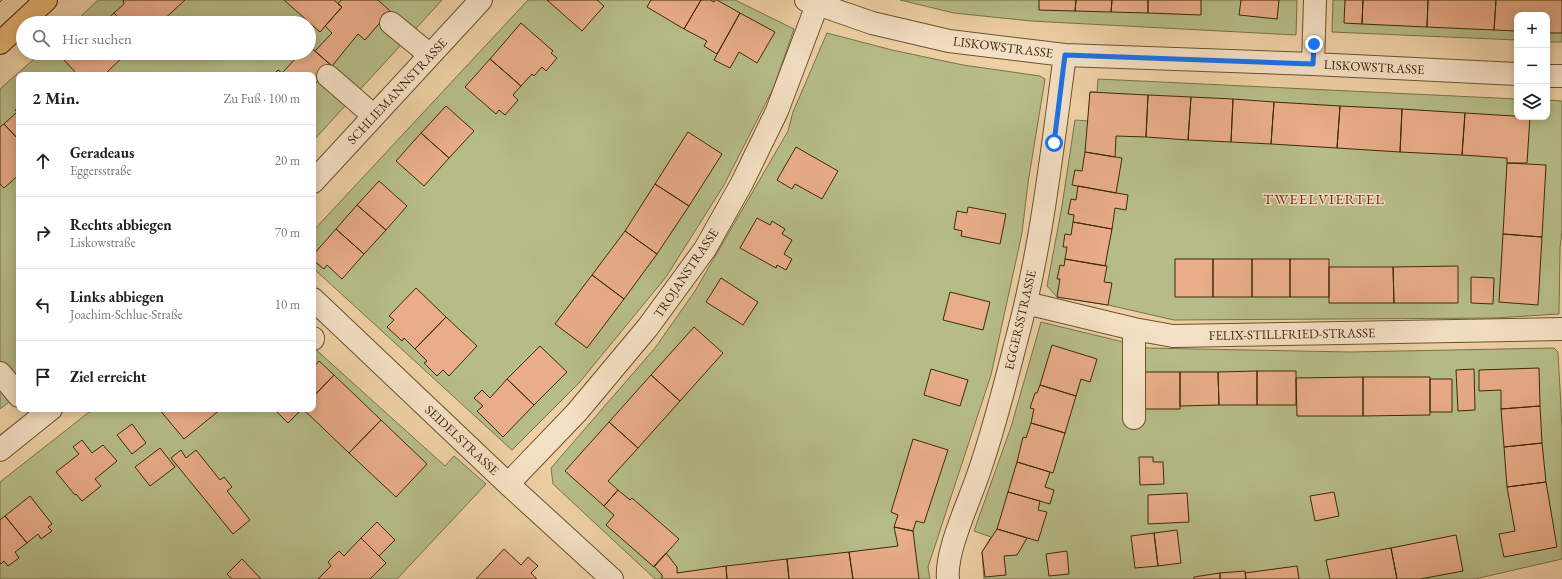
<!DOCTYPE html>
<html lang="de">
<meta charset="utf-8">
<style>
body{margin:0;font-family:"EB Garamond",serif;background:#f2f2f2;color:#222}
.controls{position:absolute;right:12px;top:12px;display:grid;overflow:hidden;border-radius:8px;box-shadow:0 2px 10px #0003}
.controls button{width:36px;height:36px;display:grid;place-items:center;padding:0;border:0;border-bottom:1px solid #e0e0e0;background:#fff;color:#222;font:20px sans-serif}
.stop{position:absolute;width:12px;height:12px;margin:-9px;border:3px solid #1a73e8;border-radius:50%;background:#fff}
.stop.end{background:#1a73e8;border-color:#fff;box-shadow:0 1px 4px #0008}
.list{margin:0;padding:0;list-style:none}
h2{display:flex;justify-content:space-between;align-items:center;height:52px;margin:0;padding:0 16px;font-size:17px}
h2 small{font-size:13px;font-weight:400;color:#767676}
.list li{display:grid;grid-template-columns:26px 1fr auto;gap:12px;align-items:center;box-sizing:border-box;height:72px;padding:0 16px;border-top:1px solid #e0e0e0}
.list b{display:block;font-size:15px;white-space:nowrap}
.list p{margin:0;font-size:13px;white-space:nowrap;color:#767676}
.list em{font-size:13px;font-style:normal;color:#767676}
.icon{flex:none;width:22px;height:22px;fill:none;stroke:currentColor;stroke-width:2;stroke-linecap:round;stroke-linejoin:round}
.map{position:relative;flex:none;width:1562px;height:579px;overflow:hidden}
.search{position:absolute;background:#fff;box-shadow:0 2px 10px #0003;left:16px;top:16px;width:300px;height:44px;display:flex;align-items:center;gap:10px;box-sizing:border-box;padding:0 14px;border-radius:22px;color:#767676;font-size:15px}
.panel{position:absolute;background:#fff;box-shadow:0 2px 10px #0003;left:16px;top:72px;width:300px;height:340px;border-radius:8px}
.map>svg:first-child{display:block}
</style>
<div class="map">
<svg width="1562" height="579" viewBox="0 0 1562 579">
<rect width="100%" height="100%" fill="#eed0a4"/>
<filter id="stains"><feTurbulence type="fractalNoise" baseFrequency=".005" numOctaves="4"/><feColorMatrix values="0 0 0 0 .2 0 0 0 0 .09 0 0 0 0 .02 0 0 0 .5 -.17"/></filter>
<radialGradient id="worn" r=".72"><stop offset=".6" stop-color="#630" stop-opacity="0"/><stop offset="1" stop-color="#630" stop-opacity=".3"/></radialGradient>
<path fill="#b6bc88" stroke="#7a7248" d="M98,0H442L313,141V75H19V394L0,409V89L41,53H309V23H74Z
M528,0H735L794,29L773,89L724,185L666,277L579,383L512,450L313,268V231Z
M900,0H1297L1296,35L1031,21L954,13Z
M1333,0H1562V42H1547V15H1517V40L1332,32Z
M827,33L892,50L963,65L1040,76L1045,79L1028,183L1022,233L991,375L928,567L930,579H655L553,484L551,468L655,348L695,291L788,131L793,112Z
M1098,79L1517,99V117H1547V100L1562,101V230L1560,248L1559,314L1494,318L1174,320L1108,305L1057,297L1047,286L1062,206L1075,120L1088,121L1090,92H1097Z
M1041,322L1148,348L1350,352L1554,348L1558,352L1562,427V559L1475,579H984L982,552L991,537L974,531L1011,427Z
M313,347L445,466L454,456L486,484L397,579H0V482L93,409H313Z"/>
<path fill="#e9ad89" stroke="#3e2908" d="M123,0H185L160,23H124L114,13L124,4Z
M284,0H334L342,7L320,32Z
M341,0H378L390,11L365,40L358,34L332,66L315,51L332,33L325,26L342,7L338,4Z
M547,0H597L604,6L582,31Z
M651,0H701L684,29L647,7Z
M701,0H710L714,2L715,0H717L740,13L717,54L704,46L707,41L684,29Z
M1039,0H1076L1075,11L1039,10Z
M1076,0H1112L1111,12L1075,11Z
M1112,0H1148V13L1111,12Z
M1148,0H1201V15L1148,13Z
M1241,0H1279L1277,19L1239,15Z
M1345,0H1363L1362,24L1344,23Z
M1363,0H1428L1427,27L1362,24Z
M1428,0H1496L1494,30L1427,27Z
M1496,0H1562V33H1547V15H1517V31L1494,30Z
M114,13L124,23H98L104,22Z
M740,13L775,32L757,63L739,52L730,68L714,60Z
M521,23L553,51L551,53L557,58L546,71L542,67L534,76L532,74L521,86L490,59Z
M309,46L332,66L313,86V75H273L278,70L282,73L298,56L295,53H309Z
M71,53H127L104,75H78L64,60Z
M490,59L521,86L513,95L518,100L505,115L499,110L496,114L465,87Z
M1090,92L1148,95L1146,137L1116,136L1115,157L1085,152Z
M1148,95L1191,97L1188,140L1146,137Z
M1191,97L1233,99L1231,142L1188,140Z
M1233,99L1274,102L1271,144L1231,142Z
M1274,102L1340,106L1337,148L1271,144Z
M446,106L474,131L449,158L421,133Z
M1340,106L1402,109L1400,152L1337,148Z
M19,107V140L4,124L17,112L15,110Z
M1402,109L1465,113L1462,155L1400,152Z
M1465,113L1530,117L1527,163H1507V158L1462,155Z
M4,124L19,140V164L17,166L19,168V175L4,188L0,184V127Z
M688,132L722,154L689,206L655,184Z
M421,133L449,158L424,186L396,161Z
M796,147L838,171L822,199L795,184L792,189L777,180Z
M1085,152L1122,158L1116,193L1072,185L1075,170L1082,171Z
M1507,163L1546,165L1542,237L1503,234Z
M379,181L407,206L386,230L357,205Z
M655,184L689,206L657,254L625,231Z
M1078,186L1128,195L1126,210L1115,208L1112,229L1073,222L1074,215L1068,214L1071,199L1076,200Z
M357,205L386,230L364,254L336,229Z
M968,207L1006,214L1000,244L961,236L962,231L954,229L957,211L967,213Z
M757,218L770,225L772,221L785,229L782,234L792,240L784,254L792,259L786,270L777,265L776,268L740,248Z
M1073,222L1112,229L1105,266L1065,259L1067,247H1063L1065,234L1071,235Z
M336,229L364,254L342,279L327,265L324,269L313,260V255Z
M625,231L657,254L624,299L592,275Z
M1503,234L1542,237L1538,305L1499,302Z
M1065,259L1107,266L1104,282L1112,283L1108,305L1057,297L1060,279H1057L1060,265L1064,266Z
M1175,259H1213V297H1175Z
M1213,259H1252V297H1213Z
M1252,259H1290V297H1252Z
M1290,259H1329V297H1290Z
M1458,266V303H1394L1393,267Z
M1329,267H1393L1394,303H1329Z
M592,275L624,299L587,348L555,324Z
M1471,277L1494,278L1493,304L1471,303Z
M721,278L758,302L743,325L706,302Z
M416,288L446,317L415,349L404,338L402,341L387,327L394,320L389,316Z
M950,292L990,302L983,330L943,320Z
M446,317L477,346L449,376L443,370L437,376L424,363L427,361L415,349Z
M694,327L723,353L680,401L651,375Z
M1052,345L1097,359L1090,382L1081,379L1076,396L1040,385Z
M540,346L567,372L534,405L507,379Z
M319,361L334,375L313,397V368Z
M1539,368L1540,406L1501,409V390L1479,391V370Z
M931,369L968,380L960,406L924,395Z
M1474,369L1475,410L1458,411L1456,370Z
M1257,371V405H1219L1218,372Z
M1257,371H1296V405H1257Z
M1139,372H1180V409H1139Z
M1180,372H1218L1219,405L1180,406Z
M334,375L381,420L349,453L303,409H313V397Z
M651,375L680,401L638,448L609,422Z
M1363,377H1430V415L1363,416Z
M1363,377V416H1297L1296,378Z
M507,379L534,405L503,437L477,411L483,406L474,398L482,390L490,398Z
M1430,379H1452V412H1430Z
M1040,385L1076,396L1065,433L1031,423L1034,409L1030,408L1035,393H1037Z
M1540,406L1542,443L1504,447L1501,409Z
M159,409H221L184,439Z
M274,409H302L288,423Z
M381,420L427,464L396,497L349,453Z
M609,422L638,448L608,481L618,490L604,506L565,471Z
M1031,423L1065,433L1053,473L1017,462L1023,437L1026,438Z
M132,424L146,443L132,454L117,435Z
M913,439L948,450L924,523L916,521L913,531L894,527L898,515L891,512Z
M82,440L92,453L103,445L117,461L95,479L101,486L82,501L76,494L75,495L56,472L79,454L73,447Z
M1542,443L1546,482L1507,487L1504,447Z
M160,448L175,467L150,486L135,467Z
M181,450L186,458L196,450L220,480L224,477L232,487L227,491L250,520L233,534L171,458Z
M1139,457H1153V462H1163L1164,484L1140,485Z
M1017,462L1050,472L1045,487L1054,490L1050,504L1008,492Z
M1546,482L1557,547L1504,557L1499,534L1515,531L1507,487Z
M618,490L630,500L632,498L679,539L654,567L606,525L614,515L604,506Z
M1008,492L1040,501L1038,510L1047,512L1038,541L997,529Z
M1334,492L1339,516L1315,521L1310,496Z
M1187,493L1189,522L1148,524V495Z
M30,496L52,524L48,527L52,531L41,539L38,534L27,543L5,516Z
M5,516L27,543L15,552L19,558L8,566L4,561L1,564L0,563V520Z
M377,522L395,540L379,556L361,538Z
M894,527L913,531L919,579H853L849,552L898,546Z
M997,529L1027,538L1017,555L1004,556L1006,575L985,577L982,552Z
M1177,530L1181,563L1158,566L1154,533Z
M1154,533L1158,566L1135,568L1131,536Z
M1456,535L1463,571L1420,579H1397L1391,548Z
M361,538L386,563L370,579H318L331,566L328,562L339,551L344,556Z
M1391,548L1397,579H1330L1326,560Z
M504,549L521,565L528,557L538,566L531,573L537,579H476Z
M1067,551L1069,574L1049,576L1046,554Z
M849,552L853,579H789L787,559Z
M666,553L677,567V573L726,566L727,579H662V575L654,566Z
M242,559L261,579H232L227,574Z
M787,559L789,579H727L726,566Z
M1297,566L1299,579H1246L1245,573Z
M1245,571L1246,579H1220V573Z
M1220,573V579H1194V577Z"/>
<g fill="none" stroke-linecap="round" stroke-linejoin="round">
<defs>
<path id="minor" d="M806,0L872,23L949,41L1065,55L1313,64L1517,74
M391,23L430,55
M1313,64L1315,0
M328,76L374,116
M1547,76H1562
M313,182L481,0
M313,299L508,484L612,579
M1026,303L1134,329L1173,336L1562,329
M1134,329V418
M313,338V339
M0,373L19,396
M0,450L51,409
M508,484L577,412L648,327L705,249L742,183L777,111L817,5
M948,579C945,552 969,502 978,475C994,430 1005,384 1017,338C1042,245 1052,150 1065,55"/>
<path id="major" d="M0,43L46,0"/>
</defs>
<use href="#minor" stroke="#6a532f" stroke-width="24"/>
<use href="#major" stroke="#3e2908" stroke-width="24"/>
<use href="#minor" stroke="#f4e0c4" stroke-width="22"/>
<use href="#major" stroke="#e7b872" stroke-width="22"/>
<path stroke="#3e2908" stroke-width="1" d="M0,2L2,0"/>
</g>
<g fill="none" stroke-linecap="round" stroke-linejoin="round">
<path stroke="#1a73e8" stroke-width="5" d="M1054,143L1065,55L1313,64L1314,44"/>
</g>
<g text-anchor="middle" dominant-baseline="central" stroke-width="3" stroke-linejoin="round" paint-order="stroke">
<g font-size="13" fill="#3e2908" stroke="#f4e0c4">
<text transform="translate(1003 47) rotate(7)">LISKOWSTRASSE</text>
<text transform="translate(1374 67) rotate(3)">LISKOWSTRASSE</text>
<text transform="translate(397 91) rotate(-47)">SCHLIEMANNSTRASSE</text>
<text transform="translate(686 273) rotate(-56)">TROJANSTRASSE</text>
<text transform="translate(1020 320) rotate(-77)">EGGERSSTRASSE</text>
<text transform="translate(1292 334) rotate(-1)">FELIX-STILLFRIED-STRASSE</text>
<text transform="translate(462 440) rotate(43)">SEIDELSTRASSE</text>
</g>
<g font-size="15" letter-spacing="1" fill="#7a1f14" stroke="#f4e0c4">
<text x="1324" y="198">TWEELVIERTEL</text>
</g>
</g>
<rect width="100%" height="100%" filter="url(#stains)"/>
<rect width="100%" height="100%" fill="url(#worn)"/>
</svg>
<div class="controls">
<button>+</button>
<button>−</button>
<button><svg class="icon" aria-label="layers" viewBox="0 0 24 24"><path d="M12 4l9 5-9 5-9-5zM3 14l9 5 9-5"/></svg></button>
</div>
<div class="stop" style="left:1054px;top:143px"></div>
<div class="stop end" style="left:1314px;top:44px"></div>
<div class="search"><svg class="icon" aria-label="search" viewBox="0 0 24 24"><circle cx="10" cy="10" r="6"/><path d="M15 15l6 6"/></svg>Hier suchen</div>
<section class="panel">
<h2>2 Min.<small>Zu Fuß · 100 m</small></h2>
<ul class="list">
<li><svg class="icon" aria-label="ahead" viewBox="0 0 24 24"><path d="M12 20V5M6 11l6-6 6 6"/></svg><div><b>Geradeaus</b><p>Eggersstraße</p></div><em>20 m</em></li>
<li><svg class="icon" aria-label="right" viewBox="0 0 24 24"><path d="M7 20v-9h11M14 6l5 5-5 5"/></svg><div><b>Rechts abbiegen</b><p>Liskowstraße</p></div><em>70 m</em></li>
<li><svg class="icon" aria-label="left" viewBox="0 0 24 24"><path d="M17 20v-9H6M10 6l-5 5 5 5"/></svg><div><b>Links abbiegen</b><p>Joachim-Schlue-Straße</p></div><em>10 m</em></li>
<li><svg class="icon" aria-label="arrive" viewBox="0 0 24 24"><path d="M6 21V4h12l-3 4 3 4H6"/></svg><div><b>Ziel erreicht</b></div></li>
</ul>
</section>
</div>
